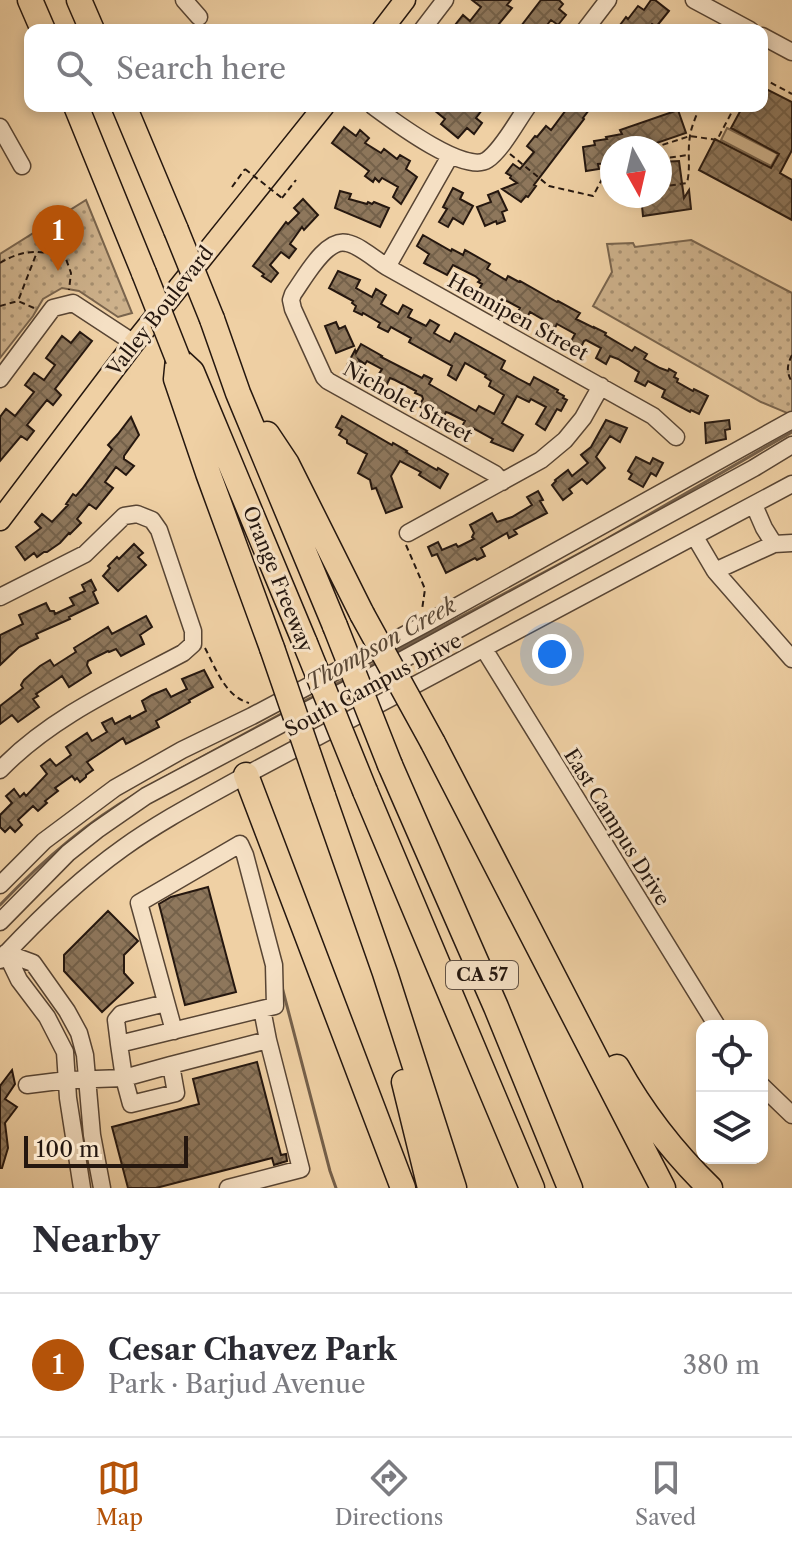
<!DOCTYPE html>
<meta charset="utf-8">
<style>
body{margin:0;font-family:"Libre Caslon Text",serif;background:#f2f2f3;color:#2b2b33}
.controls{position:absolute;right:24px;bottom:24px;display:grid;overflow:hidden;border-radius:16px;box-shadow:0 4px 12px #0003}
.controls button{width:72px;height:72px;display:grid;place-items:center;padding:0;border:0;border-bottom:2px solid #e1e1e2;background:#fff;color:#2b2b33;font:40px sans-serif}
.compass{position:absolute;left:600px;top:136px;width:72px;height:72px;border-radius:50%;background:#fff;box-shadow:0 4px 12px #0003;rotate:172deg}
.scale{position:absolute;left:24px;bottom:20px;width:164px;box-sizing:border-box;padding-left:8px;border:4px solid #25170f;border-top:0;font-size:22px;line-height:28px;white-space:nowrap;color:#25170f;-webkit-text-stroke:6px #f5e0c4;paint-order:stroke}
.you{position:absolute;left:552px;top:654px;width:28px;height:28px;margin:-20px;border:6px solid #fff;border-radius:50%;background:#1a73e8;box-shadow:0 0 0 12px #1a73e833}
.badge{display:grid;place-items:center;width:52px;height:52px;border-radius:50%;background:#b45309;color:#fff;font-size:26px;font-weight:700}
.pin{position:absolute;translate:-50% -66px;filter:drop-shadow(0 2px 4px #0008)}
.pin::after{content:'';position:absolute;top:42px;width:28px;height:24px;background:inherit;clip-path:polygon(0 0,100% 0,50% 100%)}
.list{margin:0;padding:0;list-style:none}
h2{display:flex;justify-content:space-between;align-items:center;height:104px;margin:0;padding:0 32px;font-size:34px}
h2 small{font-size:26px;font-weight:400;color:#7c7c81}
.list li{display:grid;grid-template-columns:52px 1fr auto;gap:24px;align-items:center;box-sizing:border-box;height:144px;padding:0 32px;border-top:2px solid #e1e1e2}
.list b{display:block;font-size:30px;white-space:nowrap}
.list p{margin:0;font-size:26px;white-space:nowrap;color:#7c7c81}
.list em{font-size:26px;font-style:normal;color:#7c7c81}
.icon{flex:none;width:44px;height:44px;fill:none;stroke:currentColor;stroke-width:2;stroke-linecap:round;stroke-linejoin:round}
.map{position:relative;flex:none;width:792px;height:1188px;overflow:hidden}
.search{position:absolute;background:#fff;box-shadow:0 4px 12px #0003;left:24px;right:24px;top:24px;height:88px;display:flex;align-items:center;gap:20px;box-sizing:border-box;padding:0 28px;border-radius:16px;color:#7c7c81;font-size:30px}
.sheet{height:248px;background:#fff}
nav{display:flex;justify-content:space-around;align-items:center;box-sizing:border-box;height:112px;border-top:2px solid #e1e1e2;background:#fff;font-size:22px;color:#7c7c81}
nav a{display:grid;justify-items:center;gap:4px}
nav .on{color:#b45309}
.map>svg:first-child{display:block}
</style>
<div class="map">
<svg width="792" height="1188" viewBox="0 0 792 1188">
<defs>
<pattern id="grass-dots" width="8" height="8" patternUnits="userSpaceOnUse" patternTransform="scale(2)"><rect width="8" height="8" fill="#cdb18b"/><path d="M2 2h.1M6 6h.1" fill="none" stroke="#a68f70" stroke-width="1.8" stroke-linecap="round"/></pattern>
<pattern id="building-cross-hatch" width="8" height="8" patternUnits="userSpaceOnUse" patternTransform="scale(2)"><rect width="8" height="8" fill="#8e775c"/><path d="M0 0l8 8M0 8l8-8" fill="none" stroke="#74614a"/></pattern>
</defs>
<rect width="100%" height="100%" fill="#efd0a4"/>
<filter id="stains"><feTurbulence type="fractalNoise" baseFrequency=".0025" numOctaves="4"/><feColorMatrix values="0 0 0 0 .2 0 0 0 0 .09 0 0 0 0 .02 0 0 0 .5 -.17"/></filter>
<radialGradient id="worn" r=".72"><stop offset=".6" stop-color="#630" stop-opacity="0"/><stop offset="1" stop-color="#630" stop-opacity=".3"/></radialGradient>
<path fill="url(#grass-dots)" stroke="#79644d" stroke-width="2" d="M86,200L132,313L118,317L79,291L62,288L43,299L33,316L0,358V254Z
M691,240L792,293V415L761,402L593,306L612,272L607,244L633,243L635,247Z"/>
<path fill="#cdb18b" stroke="#79644d" stroke-width="2" d="M727,128L778,154L771,166L721,140Z"/>
<g fill="none" stroke-linecap="round" stroke-linejoin="round">
<path stroke="#75604a" stroke-width="3" d="M395,652L605,540L792,432
M364,669L378,662
M332,686L346,679
M300,703L315,696
M160,780L283,713
M0,905C40,863 85,823 136,794
M282,987L330,1171L336,1188"/>
</g>
<path fill="url(#building-cross-hatch)" stroke="#25170f" stroke-width="2" d="M472,0H511L507,5L512,8L494,30H461L455,25L463,15L470,21L481,7Z
M541,0H559L563,4L559,9L566,15L558,25L551,20L543,30H518Z
M651,0H655L669,11L656,27L652,24L649,28L646,25L642,30H626L620,25L626,17L628,19L638,6L644,10Z
M762,87L792,102V150L780,173L792,180V220L699,170L715,139L771,168L779,154L731,128L743,106H762Z
M429,106H485L476,118L482,123L474,134L467,128L458,138L441,124L445,119Z
M569,106H592L583,118L584,119L534,185L536,186L528,197L526,196L521,202L502,189L517,183L510,178L511,176L506,173L513,164L520,169L534,152L527,146L535,136L537,137L546,126L551,130Z
M678,110L686,133L642,148H612V160H610V163L598,164L599,169L586,171L583,147L595,145L594,141L607,139L606,137L622,134L620,130Z
M344,127L356,136L360,130L369,138L365,143L381,153L384,149L397,159L400,155L410,161L406,169L417,177L401,204L393,197L398,187L382,178L379,182L375,178L373,182L365,176L369,171L332,143Z
M679,161L684,198L689,190L691,209L643,216L641,196H660V162Z
M453,188L463,193L460,199L473,206L463,224L453,218L448,227L439,222L447,209L443,207Z
M340,191L351,194L349,199L367,204L368,202L372,204L374,202L389,208L380,227L335,208Z
M498,191L507,210L502,212L505,221L497,224L496,221L485,226L477,207L491,202L488,195Z
M303,199L318,215L304,230L302,227L290,244L296,249L289,258L281,252L270,265L278,273L271,282L262,276L264,274L253,266L286,222L288,224L299,213L294,208Z
M423,235L451,251L452,249L463,255L465,250L490,264L487,269L506,280L508,276L519,282L520,281L557,302L558,301L580,313L576,319L594,328V327L606,333L605,335L632,351L635,347L647,354L644,359L660,368L668,371L669,369L676,373L674,377L678,379L677,382L693,391L694,389L708,396L699,414L691,410L690,412L662,397L665,390L648,381L645,386L635,381L639,372L618,359L610,356L606,364L596,358L601,348L586,340L584,341L580,349L570,343L575,334L557,324L552,333L544,329L547,322L530,312L525,321L516,315L520,308L503,299L500,305L477,293L482,284L478,282L480,280L475,276L453,265L447,275L424,263L429,254L417,246Z
M338,271L360,280L356,288L372,297L376,289L386,295L381,304L398,314L403,305L412,310L408,317L426,326L430,320L439,325L434,333L450,342L455,333L505,361L501,369L517,378L530,385L534,377L558,390L557,392L564,396L563,398L567,400L561,411L557,409L545,430L536,424L546,407L531,399L529,402L517,396L502,423L523,435L513,451L491,442L493,439L473,428L469,435L460,430L465,421L449,413L446,412L442,420L422,408L419,406L423,399L422,396L415,393L416,391L395,380L390,378L386,386L375,380L382,369L367,361L365,364L359,360L360,362L356,370L347,365L355,350L356,353L361,344L382,356L381,357L422,378L424,375L432,379L429,384L476,411L479,406L494,414L504,395L489,386L491,381L485,377L486,375L465,363L456,380L448,375L452,366L409,342L411,338L391,327L388,332L378,327L380,323L363,313L362,315L354,311L356,306L352,303L353,301L329,288Z
M336,322L339,329L345,326L354,346L336,353L325,326Z
M80,332L92,341L55,389L61,395L53,405L47,400L27,425L34,431L27,440L21,436L0,461V417L6,409L15,416L34,392L25,385L34,373L44,380L55,365L46,358L62,336L71,343Z
M342,416L392,445L393,443L407,451L406,452L437,470L438,468L448,474L440,488L419,475L421,472L400,461L391,476L402,507L386,513L376,488L372,489L370,480L358,473L367,454L347,443V440L339,435L342,430L336,427Z
M131,417L139,435L124,456V459L134,466L126,475L116,467L105,482L113,488L96,509L89,504L77,519L81,523L70,534L69,533L60,543L47,552H44L37,557L34,553L25,560L16,547L41,528L35,522L42,514L52,522L68,505L66,504L73,494L76,496L82,489L112,449L108,445L118,434Z
M606,420L627,428L620,442L610,436L596,457L605,468L587,484L582,479L569,489L572,493L563,500L552,485L556,481L555,480L568,470L572,476L588,463L581,455L591,447Z
M729,420L730,429L725,430L726,439L706,443L705,423Z
M636,457L650,464L653,458L663,463L656,476L651,473L643,487L629,479L632,474L628,471Z
M538,491L543,500L540,501L547,513L514,530L517,534L509,538L507,533L481,548L485,556L477,560L475,558L446,573L437,554L432,556L428,547L438,542L442,550L456,544L458,547L474,539L472,537L474,533L470,525L492,513L497,522L512,517L532,505L527,497Z
M134,544L143,553L138,557L146,565L118,591L103,576L110,568L108,566L117,557L119,559Z
M91,580L96,590L93,592L98,603L69,617L70,619L36,634L38,638L19,647L0,665V635L23,624L19,615L46,603L50,611H54L55,614L74,605L70,598L85,591L82,585Z
M146,616L152,627L140,635L144,644L121,656L116,649L109,652L108,651L88,661L87,665L91,673L69,687L62,676L58,679L36,694L38,696L33,699L39,707L18,722L12,715L0,724V706L18,692L23,688L21,685L24,680L40,666L50,660L54,666L76,652L74,648L108,627L112,634Z
M204,670L213,687L189,700L190,702L156,721L159,727L126,744L123,738L87,762L93,770L86,775V777L80,782L77,778L75,780L72,776L55,788L58,791L45,801L47,803L38,811L33,806L18,820L22,825L15,832L10,827L5,832L0,827V815L12,803L6,796L14,789L20,797L24,793L26,796L47,774L41,766L50,759L56,766L71,755L66,747L87,733L92,741L107,732L102,723L112,718L115,724L130,716L131,719L146,711L142,701L152,695L166,689L171,697L187,689L182,679Z
M208,887L236,992L185,1005L159,904L171,897Z
M108,911L138,941L124,955V973L133,983L102,1012L64,971V955Z
M257,1062L281,1155L286,1154L287,1161L274,1165L272,1158L156,1188H128L112,1127L199,1104L193,1079Z
M12,1070L15,1084L5,1099L17,1107L5,1123L8,1148L2,1168H0V1086Z"/>
<g fill="none" stroke-linecap="round" stroke-linejoin="round">
<defs>
<path id="minor" d="M184,0L199,17
M694,0L750,30
M422,30L445,0
M585,30L608,0
M762,36L792,52
M373,106C392,120 465,175 487,160C502,150 517,121 528,106
M0,127L22,166
M387,267L450,156
M0,379L53,308L73,303L134,343
M502,482L495,474L328,381L324,377L293,309L291,300L293,294C304,279 326,237 347,243C359,245 376,260 387,267L653,416L676,437
M754,505L764,528L774,544
M408,533L541,460L565,440L583,418L601,386
M695,537L715,571L774,544L792,543
M715,571L792,659
M0,597L85,554L124,516L137,514L152,520L159,530L193,631V644L183,653C119,687 51,717 0,770
M484,649L717,1026
M0,885L44,841L115,788L182,750L252,716L425,624L792,420
M0,922L68,853L97,830L146,796L404,659L754,468L792,445
M6,953L33,963L67,1011L79,1033L85,1055L92,1135L102,1188
M6,953L19,980L47,1017L65,1052L68,1098L82,1188
M0,960C38,919 78,880 123,848C162,820 205,798 246,775L792,484
M119,1044L116,1020L121,1014L166,1003
M171,1065L124,1078L131,1104L176,1093L171,1065L268,1040L262,1009L275,1006L274,965L245,855L240,844L139,903L174,1031
M27,1085L67,1080L124,1078L119,1044L262,1009
M762,1086L792,1115
M228,1188L301,1169L268,1040"/>
<path id="major" d="M382,30L405,0
M0,520L134,343L324,106"/>
<path id="highway" d="M30,0L43,30
M79,0L92,30
M76,106L144,273
M124,106L176,230
M212,319L238,393L335,626
M178,359L192,372L305,643
M178,359L176,379L208,473L272,648
M267,434L287,464L362,614
M433,743C511,891 586,1040 663,1188
M390,765L496,1007L570,1188
M246,775L403,1188
M365,791L532,1188
M323,796L385,973L454,1188
M617,1067C642,1112 673,1152 710,1188
M404,1082L430,1188"/>
</defs>
<use href="#minor" stroke="#584534" stroke-width="19"/>
<use href="#major" stroke="#25170f" stroke-width="23"/>
<use href="#highway" stroke="#25170f" stroke-width="27"/>
<path stroke="#25170f" stroke-width="2" stroke-dasharray="6 4" stroke-linecap="butt" d="M762,78L792,94
M653,148L690,136L717,140L735,106
M510,154L549,186L593,196L607,170L612,167
M660,159L688,155
M232,187L245,169
M660,187L687,183C691,166 687,153 690,136C691,128 695,119 698,111
M282,198L296,180
M0,263C23,249 42,249 66,259L71,273L69,290
M0,306L18,301
M34,308L18,301L37,252
M792,355C787,365 786,372 792,382
M406,545L425,589L422,610
M205,648C216,669 225,696 249,703"/>
<use href="#minor" stroke="#f5e0c4" stroke-width="16"/>
<use href="#major" stroke="#efd0a4" stroke-width="20"/>
<use href="#highway" stroke="#efd0a4" stroke-width="24"/>
<defs>
<path id="highway-bridge" d="M176,230L212,319
M144,273L178,359
M362,614L433,743
M335,626L390,765
M305,643L365,791
M272,648L323,796"/>
</defs>
<use href="#highway-bridge" stroke="#25170f" stroke-width="27" stroke-linecap="butt"/>
<path stroke="#25170f" stroke-width="2" stroke-dasharray="6 4" stroke-linecap="butt" d="M245,169L282,198"/>
<use href="#highway-bridge" stroke="#efd0a4" stroke-width="24"/>
</g>
<g text-anchor="middle" dominant-baseline="central" stroke-width="6" stroke-linejoin="round" paint-order="stroke">
<rect fill="#f5e0c4" stroke="#635345" stroke-width="2" x="446" y="961" width="72" height="28" rx="6"/>
<g font-size="18" font-weight="bold" fill="#25170f">
<text x="482" y="975">CA 57</text>
</g>
<g font-size="20" fill="#25170f" stroke="#f5e0c4">
<text transform="translate(160 311) rotate(-52)">Valley Boulevard</text>
<text transform="translate(518 317) rotate(29)">Hennipen Street</text>
<text transform="translate(408 402) rotate(29)">Nicholet Street</text>
<text transform="translate(278 579) rotate(68)">Orange Freeway</text>
<text transform="translate(373 685) rotate(-28)">South Campus Drive</text>
<text transform="translate(617 827) rotate(58)">East Campus Drive</text>
</g>
<g font-size="22" font-style="italic" fill="#5a4836" stroke="#f5e0c4">
<text transform="translate(381 644) rotate(-29)">Thompson Creek</text>
</g>
</g>
<rect width="100%" height="100%" filter="url(#stains)"/>
<rect width="100%" height="100%" fill="url(#worn)"/>
</svg>
<div class="controls">
<button><svg class="icon" aria-label="locate" viewBox="0 0 24 24"><circle cx="12" cy="12" r="6"/><path d="M12 2v4M12 18v4M2 12h4M18 12h4"/></svg></button>
<button><svg class="icon" aria-label="layers" viewBox="0 0 24 24"><path d="M12 4l9 5-9 5-9-5zM3 14l9 5 9-5"/></svg></button>
</div>
<svg class="compass" viewBox="-18 -18 36 36"><path d="M0-13l5 13h-10z" fill="#e53935"/><path d="M0 13l5-13h-10z" fill="#7c7c81"/></svg>
<div class="scale">100 m</div>
<div class="you"></div>
<div class="pin badge" style="left:58px;top:271px">1</div>
<div class="search"><svg class="icon" aria-label="search" viewBox="0 0 24 24"><circle cx="10" cy="10" r="6"/><path d="M15 15l6 6"/></svg>Search here</div>
</div>
<section class="sheet">
<h2>Nearby<small></small></h2>
<ul class="list">
<li><span class="badge">1</span><div><b>Cesar Chavez Park</b><p>Park · Barjud Avenue</p></div><em>380 m</em></li>
</ul>
</section>
<nav>
<a class="on"><svg class="icon" aria-label="map" viewBox="0 0 24 24"><path d="M3 6l6-2 6 2 6-2v14l-6 2-6-2-6 2zM9 4v14M15 6v14"/></svg>Map</a>
<a><svg class="icon" aria-label="directions" viewBox="0 0 24 24"><path d="M12 3l9 9-9 9-9-9zM9 14v-3h6M13 9l2 2-2 2"/></svg>Directions</a>
<a><svg class="icon" aria-label="saved" viewBox="0 0 24 24"><path d="M7 4h10v16l-5-4-5 4z"/></svg>Saved</a>
</nav>
